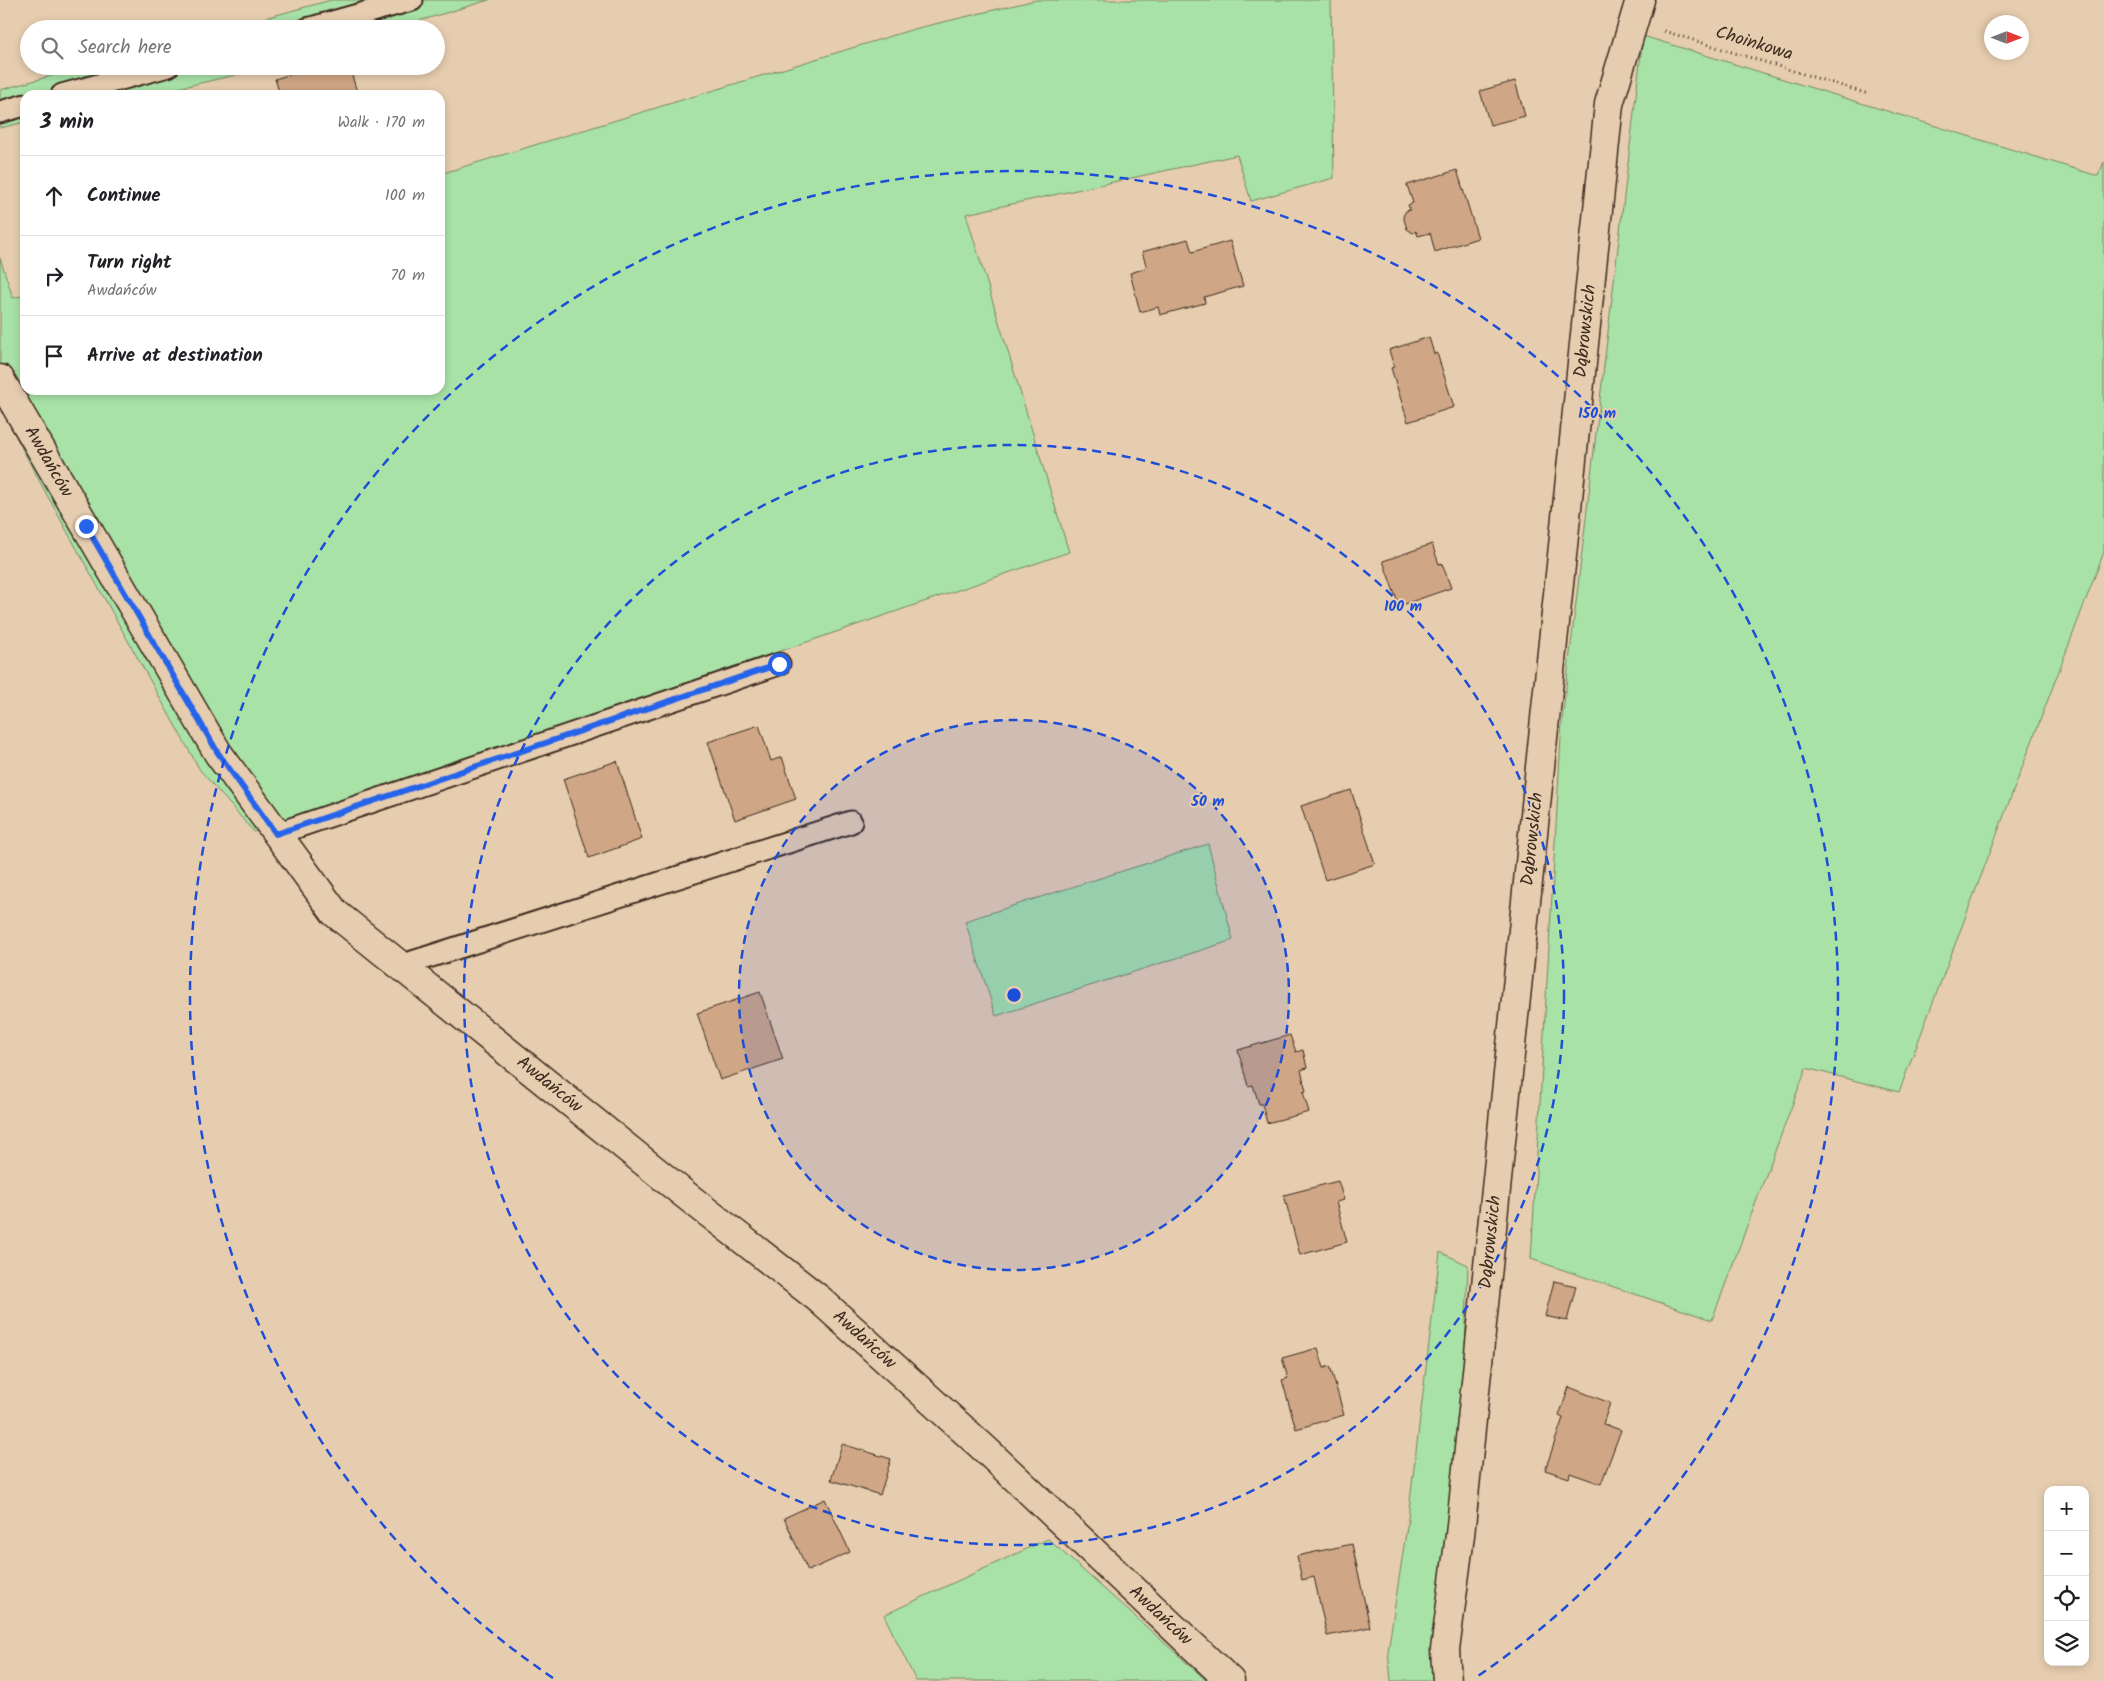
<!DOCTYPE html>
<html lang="en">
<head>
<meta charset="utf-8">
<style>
	body { margin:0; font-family:Kalam,sans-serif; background:#f6f6f6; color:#202124 }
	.controls { position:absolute; right:15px; bottom:15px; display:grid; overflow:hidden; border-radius:10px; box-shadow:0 2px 8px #0003 }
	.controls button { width:45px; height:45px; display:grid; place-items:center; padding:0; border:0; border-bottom:1px solid #e0e0e0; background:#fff; color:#202124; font:25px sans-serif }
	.compass { position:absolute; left:1984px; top:15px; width:45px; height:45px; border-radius:50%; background:#fff; box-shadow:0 2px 8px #0003; rotate:90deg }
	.stop { position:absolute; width:15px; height:15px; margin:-11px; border:4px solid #2563eb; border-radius:50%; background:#fff }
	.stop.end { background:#2563eb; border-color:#fff; box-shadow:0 1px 5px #0008 }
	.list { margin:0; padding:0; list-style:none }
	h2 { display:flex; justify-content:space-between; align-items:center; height:65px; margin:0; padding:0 20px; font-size:21px }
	h2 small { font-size:16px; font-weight:400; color:#757577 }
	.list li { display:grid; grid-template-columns:32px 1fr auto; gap:15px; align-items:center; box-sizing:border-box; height:80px; padding:0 20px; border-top:1px solid #e0e0e0 }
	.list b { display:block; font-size:19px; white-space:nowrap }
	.list p { margin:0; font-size:16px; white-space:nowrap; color:#757577 }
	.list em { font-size:16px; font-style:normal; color:#757577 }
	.icon { flex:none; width:28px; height:28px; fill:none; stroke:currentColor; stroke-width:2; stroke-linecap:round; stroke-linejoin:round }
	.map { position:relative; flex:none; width:2104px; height:1681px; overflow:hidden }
	.search { position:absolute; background:#fff; box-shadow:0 2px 8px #0003; left:20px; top:20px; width:425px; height:55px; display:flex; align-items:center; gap:12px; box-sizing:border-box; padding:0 18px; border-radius:28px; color:#757577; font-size:19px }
	.panel { position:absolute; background:#fff; box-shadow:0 2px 8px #0003; left:20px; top:90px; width:425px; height:305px; border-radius:15px }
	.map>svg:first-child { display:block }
	.green { fill:#a8e2a7; stroke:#728662 }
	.building { fill:#cfa686; stroke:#3b2a1e }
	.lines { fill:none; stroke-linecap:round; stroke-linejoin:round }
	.lane-casing { stroke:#3b2a1e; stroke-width:25 }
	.street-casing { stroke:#3b2a1e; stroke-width:31 }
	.path { stroke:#3b2a1e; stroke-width:3; stroke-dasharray:1 4; stroke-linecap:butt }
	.lane { stroke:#e7cdaf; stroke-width:21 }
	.street { stroke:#e7cdaf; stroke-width:28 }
	.route { stroke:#2563eb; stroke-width:6 }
	.ring { fill:none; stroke:#1d4ed8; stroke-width:2.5; stroke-dasharray:9 6 }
	.labels { text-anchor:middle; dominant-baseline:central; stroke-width:4; stroke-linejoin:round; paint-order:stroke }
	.street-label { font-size:18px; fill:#3b2a1e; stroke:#e7cdaf }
	.centre { fill:#1d4ed8; stroke:#e7cdaf; stroke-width:2.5 }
	.ring-label { font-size:15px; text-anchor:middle; font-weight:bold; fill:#1d4ed8; stroke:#e7cdaf; stroke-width:4; stroke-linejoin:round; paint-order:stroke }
</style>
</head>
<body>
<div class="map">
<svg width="2104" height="1681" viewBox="0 0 2104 1681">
	<rect width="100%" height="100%" fill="#e7cdaf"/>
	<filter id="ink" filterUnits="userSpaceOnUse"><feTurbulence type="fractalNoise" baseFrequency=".02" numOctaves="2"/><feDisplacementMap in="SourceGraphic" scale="10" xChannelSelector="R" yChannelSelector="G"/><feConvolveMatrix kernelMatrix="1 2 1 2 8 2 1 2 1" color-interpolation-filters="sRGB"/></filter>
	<g filter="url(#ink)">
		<g class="green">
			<path d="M331 0H489L392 29H225Z"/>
			<path d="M1036 0H1331L1334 178 1251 201 1237 155 966 214 1069 552 254 832 200 770 48 497 0 407V258L13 298 25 295V390H440V174L914 29Z"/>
			<path d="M1643 36 2098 176 2104 162V552L1899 1092 1806 1068 1712 1320 1531 1259 1562 721Z"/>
			<path d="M87 66H266L235 75 148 95H25V122L0 128V90Z"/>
			<path d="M1208 844 1233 940 996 1016 965 921Z"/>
			<path d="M1440 1252 1468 1265 1465 1351 1433 1664 1434 1681H1391L1388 1651 1407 1526Z"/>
			<path d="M1048 1539 1207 1681H916L884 1615Z"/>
		</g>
		<g class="building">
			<path d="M317 66H349L358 95H280L275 79Z"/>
			<path d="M1515 81 1525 116 1490 125 1480 91Z"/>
			<path d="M1457 170 1478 238 1435 252 1430 233 1418 236 1416 231 1413 233 1407 229 1403 216 1406 211 1410 210 1408 205 1413 203 1407 185Z"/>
			<path d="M1188 239 1192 252 1230 241 1243 286 1204 297 1205 303 1160 315 1158 307 1140 312 1130 273 1147 268 1142 252Z"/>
			<path d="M1429 337 1434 354 1437 353 1454 407 1408 422 1391 368 1394 367 1389 350Z"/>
			<path d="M1432 544 1439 564 1442 563 1451 588 1399 606 1383 561Z"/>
			<path d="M759 725 771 761 782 757 796 799 735 820 708 742Z"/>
			<path d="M617 761 642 839 589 858 563 779Z"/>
			<path d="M1351 790 1375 864 1325 880 1301 806Z"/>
			<path d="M760 992 783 1059 720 1080 697 1013Z"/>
			<path d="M1290 1035 1296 1052 1303 1050 1307 1068 1301 1070 1306 1091 1303 1092 1309 1112 1267 1123 1262 1104H1259L1253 1085 1248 1086 1238 1050Z"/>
			<path d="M1338 1181 1344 1200 1336 1202 1347 1242 1300 1255 1284 1195Z"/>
			<path d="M1554 1281 1576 1286 1567 1321 1545 1316Z"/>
			<path d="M1318 1348 1324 1368 1330 1366 1344 1415 1296 1429 1282 1380 1288 1378 1282 1358Z"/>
			<path d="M1569 1387 1610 1403 1603 1424 1621 1430 1601 1484 1570 1473 1569 1478 1545 1470 1563 1418 1559 1416Z"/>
			<path d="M842 1444 891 1459 880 1495 831 1480Z"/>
			<path d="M825 1499 850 1552 808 1571 784 1518Z"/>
			<path d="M1352 1544 1370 1627 1327 1636 1314 1577 1302 1580 1297 1556Z"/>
		</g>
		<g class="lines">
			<defs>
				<g id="lane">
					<path d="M307 29 412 0"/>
					<path d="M62 95 168 66"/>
					<path d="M0 112 25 105"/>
					<path d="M276 834 779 664"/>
					<path d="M400 966 851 822"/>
				</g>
				<g id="street">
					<path d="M0 379 218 753 335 913 683 1193 819 1299 987 1451 1230 1681"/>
					<path d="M1447 1681 1445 1650 1460 1535 1609 104 1640 0"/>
				</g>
			</defs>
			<use href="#lane" class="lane-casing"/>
			<use href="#street" class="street-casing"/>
			<path class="path" d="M1664 31 1868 94"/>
			<use href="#lane" class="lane"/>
			<use href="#street" class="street"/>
		</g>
	</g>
	<g class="lines" filter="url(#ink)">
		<path class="route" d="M86 526 218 753 276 834 779 664"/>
	</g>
	<circle cx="1014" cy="995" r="275" fill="#1d4ed8" fill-opacity=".12"/>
	<g class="ring">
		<circle cx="1014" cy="995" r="275"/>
		<circle cx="1014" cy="995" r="550"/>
		<path d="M553 1678A824 824 0 1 1 1475 1678"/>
	</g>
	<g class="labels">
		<g class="street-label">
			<text transform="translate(1754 44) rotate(17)">Choinkowa</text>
			<text transform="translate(1586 331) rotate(-84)">Dąbrowskich</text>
			<text transform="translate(48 462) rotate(60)">Awdańców</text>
			<text transform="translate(1533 839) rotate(-84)">Dąbrowskich</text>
			<text transform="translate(549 1085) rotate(39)">Awdańców</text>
			<text transform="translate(1491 1242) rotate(-84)">Dąbrowskich</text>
			<text transform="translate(864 1340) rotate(42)">Awdańców</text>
			<text transform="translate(1160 1616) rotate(43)">Awdańców</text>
		</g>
	</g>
	<circle cx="1014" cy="995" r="8" class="centre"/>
	<g class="ring-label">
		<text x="1597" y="418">150 m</text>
		<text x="1403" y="611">100 m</text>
		<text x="1208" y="806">50 m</text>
	</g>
</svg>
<div class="controls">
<button>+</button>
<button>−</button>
<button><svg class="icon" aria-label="locate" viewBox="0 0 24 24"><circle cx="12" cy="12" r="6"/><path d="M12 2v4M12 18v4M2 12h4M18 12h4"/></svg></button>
<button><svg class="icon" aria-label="layers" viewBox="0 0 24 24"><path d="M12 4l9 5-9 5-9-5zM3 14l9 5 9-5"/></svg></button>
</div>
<svg class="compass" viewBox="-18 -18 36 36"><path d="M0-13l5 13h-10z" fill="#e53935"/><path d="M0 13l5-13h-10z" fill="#757577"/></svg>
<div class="stop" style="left:779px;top:664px"></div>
<div class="stop end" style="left:86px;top:526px"></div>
<div class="search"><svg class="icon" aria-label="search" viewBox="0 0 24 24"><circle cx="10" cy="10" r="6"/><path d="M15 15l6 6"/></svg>Search here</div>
<section class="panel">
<h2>3 min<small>Walk · 170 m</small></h2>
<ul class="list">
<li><svg class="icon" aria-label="ahead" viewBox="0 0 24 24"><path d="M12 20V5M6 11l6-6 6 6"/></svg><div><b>Continue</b></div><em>100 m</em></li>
<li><svg class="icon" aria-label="right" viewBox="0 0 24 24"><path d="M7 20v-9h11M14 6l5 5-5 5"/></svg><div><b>Turn right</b><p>Awdańców</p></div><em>70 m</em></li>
<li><svg class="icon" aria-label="arrive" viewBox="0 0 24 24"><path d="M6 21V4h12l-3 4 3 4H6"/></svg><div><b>Arrive at destination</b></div></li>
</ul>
</section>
</div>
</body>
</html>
